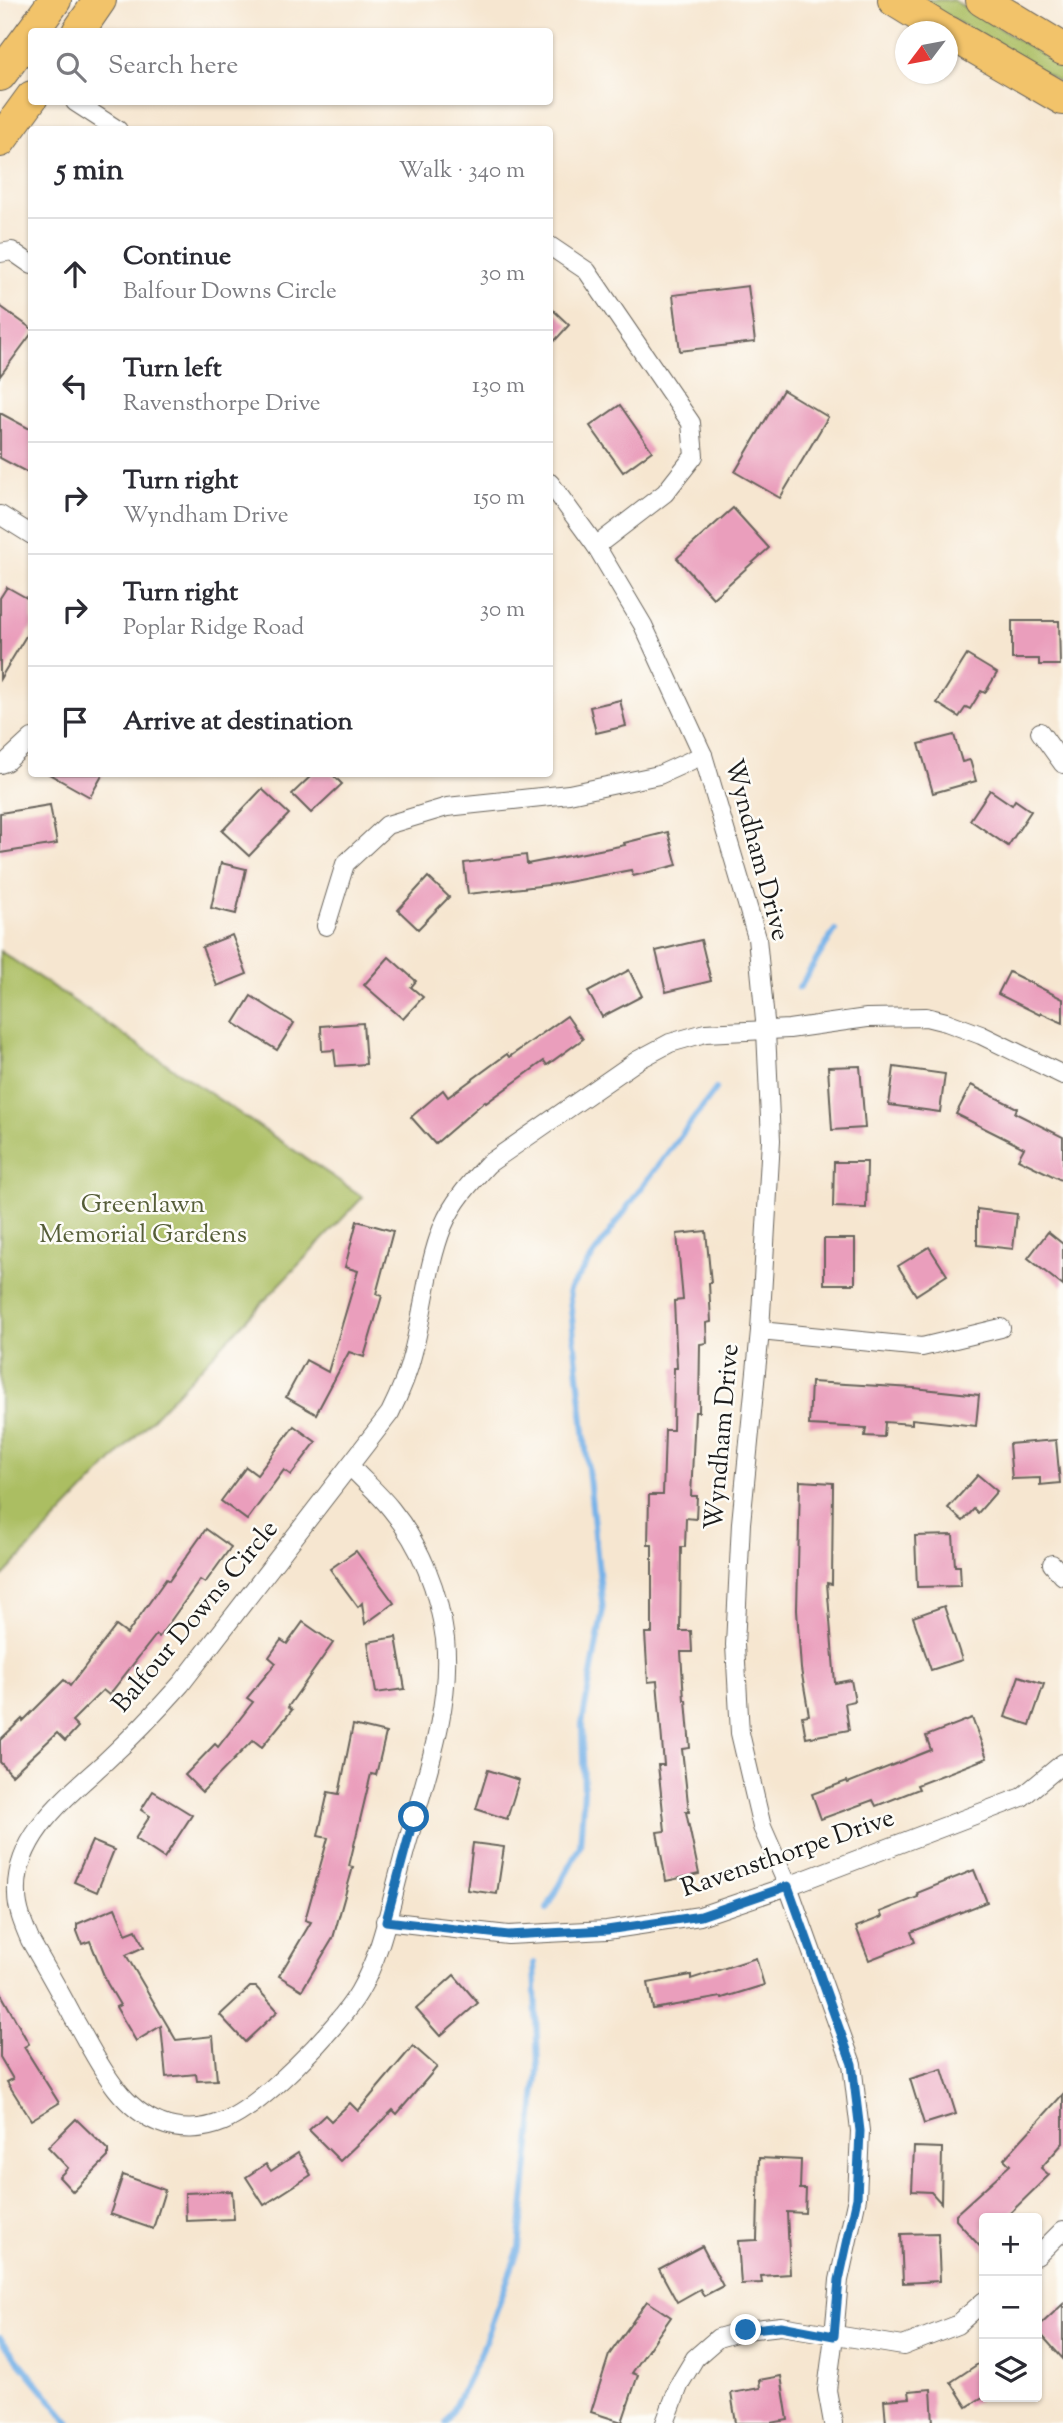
<!DOCTYPE html>
<html lang="en">
<head>
<meta charset="utf-8">
<style>
	body { margin:0; font-family:"Sorts Mill Goudy",serif; background:#f2f2f3; color:#2b2b33 }
	.controls { position:absolute; right:21px; bottom:21px; display:grid; overflow:hidden; border-radius:7px; box-shadow:0 2px 5px #0004 }
	.controls button { width:63px; height:63px; display:grid; place-items:center; padding:0; border:0; border-bottom:2px solid #e1e1e2; background:#fff; color:#2b2b33; font:35px sans-serif }
	.compass { position:absolute; left:895px; top:21px; width:63px; height:63px; border-radius:50%; background:#fff; box-shadow:0 2px 5px #0004; rotate:238deg }
	.stop { position:absolute; width:21px; height:21px; margin:-16px; border:5px solid #1f6fb2; border-radius:50%; background:#fff }
	.stop.end { background:#1f6fb2; border-color:#fff; box-shadow:0 2px 7px #0008 }
	.list { margin:0; padding:0; list-style:none }
	h2 { display:flex; justify-content:space-between; align-items:center; height:91px; margin:0; padding:0 28px; font-size:30px }
	h2 small { font-size:23px; font-weight:400; color:#7c7c81 }
	.list li { display:grid; grid-template-columns:46px 1fr auto; gap:21px; align-items:center; box-sizing:border-box; height:112px; padding:0 28px; border-top:2px solid #e1e1e2 }
	.list b { display:block; font-size:26px; white-space:nowrap }
	.list p { margin:0; font-size:23px; white-space:nowrap; color:#7c7c81 }
	.list em { font-size:23px; font-style:normal; color:#7c7c81 }
	.icon { flex:none; width:38px; height:38px; fill:none; stroke:currentColor; stroke-width:2; stroke-linecap:round; stroke-linejoin:round }
	.map { position:relative; flex:none; width:1063px; height:2423px; overflow:hidden }
	.search { position:absolute; background:#fff; box-shadow:0 2px 5px #0004; left:28px; top:28px; width:525px; height:77px; display:flex; align-items:center; gap:18px; box-sizing:border-box; padding:0 24px; border-radius:7px; color:#7c7c81; font-size:26px }
	.panel { position:absolute; background:#fff; box-shadow:0 2px 5px #0004; left:28px; top:126px; width:525px; height:651px; border-radius:7px }
	.map>svg:first-child { display:block }
	.green { fill:#abbe62; stroke:#646d3f; stroke-width:2 }
	.lines { fill:none; stroke-linecap:round; stroke-linejoin:round }
	.stream { stroke:#77b2e8; stroke-width:6 }
	.building { fill:#ea9ebc }
	.street-casing { stroke:#68635b; stroke-width:20 }
	.highway-casing { stroke:#68635b; stroke-width:34 }
	.street { stroke:#fff; stroke-width:18 }
	.highway { stroke:#f2c36a; stroke-width:32 }
	.route { stroke:#1f6fb2; stroke-width:9 }
	.labels { text-anchor:middle; dominant-baseline:central; stroke-width:5; stroke-linejoin:round; paint-order:stroke }
	.street-label { font-size:26px; fill:#1c1c1c; stroke:#fdfcf7 }
	.park-label { font-size:26px; fill:#555d38; stroke:#fdfcf7 }
</style>
</head>
<body>
<div class="map">
<svg width="1063" height="2423" viewBox="0 0 1063 2423">
	<rect width="100%" height="100%" fill="#fdfcf7"/>
	<filter id="ink" filterUnits="userSpaceOnUse"><feTurbulence type="fractalNoise" baseFrequency=".0143" numOctaves="2"/><feDisplacementMap in="SourceGraphic" scale="14" xChannelSelector="R" yChannelSelector="G"/><feConvolveMatrix kernelMatrix="1 2 1 2 8 2 1 2 1" color-interpolation-filters="sRGB"/></filter>
	<filter id="wash" filterUnits="userSpaceOnUse"><feTurbulence type="fractalNoise" baseFrequency=".00686" numOctaves="4" result="noise"/><feDisplacementMap in="SourceGraphic" scale="28" xChannelSelector="R" yChannelSelector="G"/><feGaussianBlur stdDeviation="1.57" result="paint"/><feColorMatrix in="noise" values="0 0 0 0 0 0 0 0 0 0 0 0 0 0 0 0 0 1.4 0 .05"/><feComposite in="paint" operator="in"/></filter>
	<g filter="url(#wash)">
		<rect width="100%" height="100%" fill="#f6e6d0"/>
		<g class="green">
			<path d="M920 0H953L1063 67V84Z"/>
			<path d="M0 951 363 1197 0 1579Z"/>
		</g>
		<g class="lines">
			<g class="stream">
				<path d="M799 988 835 930"/>
				<path d="M547 1909 580 1846 584 1791 582 1724 603 1610 569 1290 639 1191 716 1089"/>
				<path d="M0 2338 70 2423"/>
				<path d="M446 2423 481 2353 519 2248 538 2069 534 1963"/>
			</g>
		</g>
		<g id="blocks">
			<g class="building">
				<path d="M748 286 755 342 680 351 673 295Z"/>
				<path d="M0 306 32 329V333L0 376Z"/>
				<path d="M550 307 569 325 550 346Z"/>
				<path d="M783 390 828 417 780 498 735 472Z"/>
				<path d="M620 405 652 451 623 472 590 426Z"/>
				<path d="M0 413 32 430V475L0 458Z"/>
				<path d="M733 508 769 548 713 598 677 558Z"/>
				<path d="M7 587 32 601V626L0 679V598Z"/>
				<path d="M1012 621H1059L1060 665H1039V659H1012Z"/>
				<path d="M967 655 997 673 985 693 981 691 970 709 966 707 959 717 937 703Z"/>
				<path d="M620 700 626 726 596 733 590 707Z"/>
				<path d="M954 735 962 762 970 760 976 781 933 793 919 744Z"/>
				<path d="M49 774H103L90 797Z"/>
				<path d="M313 774H332L342 784 311 813 292 794Z"/>
				<path d="M262 789 289 814 249 856 222 831Z"/>
				<path d="M990 790 1012 805 1015 800 1031 811 1008 846 970 820Z"/>
				<path d="M50 805 57 844 0 853V813Z"/>
				<path d="M668 832 677 865 633 876 631 870 557 884 468 894 464 863 526 855 527 864 625 845 624 843Z"/>
				<path d="M221 863 246 869 236 914 211 908Z"/>
				<path d="M428 877 449 897 418 929 398 910Z"/>
				<path d="M232 935 247 974 217 986 202 947Z"/>
				<path d="M701 940 711 981 666 992 656 951Z"/>
				<path d="M389 957 416 981 411 987 423 997 403 1019 364 985Z"/>
				<path d="M629 970 642 996 602 1017 588 992Z"/>
				<path d="M1009 972 1063 999V1023L1041 1013 1040 1015 998 994Z"/>
				<path d="M251 996 294 1023 277 1050 234 1023Z"/>
				<path d="M567 1016 583 1039 547 1065 544 1061 486 1103 485 1101 435 1144 411 1117 443 1090 448 1097 507 1054 509 1057Z"/>
				<path d="M363 1023 366 1064 336 1066 334 1050 322 1051 321 1026Z"/>
				<path d="M860 1066 865 1128 832 1130 828 1067Z"/>
				<path d="M894 1067 945 1074 940 1112 889 1105Z"/>
				<path d="M971 1085 1017 1108 1015 1113 1063 1137V1181L1018 1159 1024 1148 956 1114Z"/>
				<path d="M834 1162H867L866 1208 833 1207Z"/>
				<path d="M977 1209 1017 1214 1013 1249 977 1245Z"/>
				<path d="M357 1221 393 1231 376 1294 382 1296 364 1357 349 1352 316 1414 286 1397 306 1360 328 1372 358 1271 345 1267Z"/>
				<path d="M706 1231 711 1283H709L711 1322 706 1323 707 1343 700 1344 699 1412H695L691 1496H697L696 1519 686 1518 685 1547H681L680 1631H691L692 1652H681L684 1700H686L690 1748 682 1749 689 1812H686L699 1874 666 1881 657 1832 665 1831 658 1765H664L657 1681 648 1682 645 1633H652V1545H648L649 1495H663L665 1430H673L674 1368H677L674 1301 683 1300 677 1234Z"/>
				<path d="M1048 1232 1063 1244V1286L1028 1258Z"/>
				<rect x="824" y="1239" width="31" height="45"/>
				<path d="M929 1247 947 1275 916 1295 898 1266Z"/>
				<path d="M811 1382 914 1388 979 1395 976 1426 912 1419V1424L885 1422 884 1437 865 1436 866 1428 809 1425Z"/>
				<path d="M294 1426 316 1442 291 1475 284 1470 247 1520 221 1501 246 1467 257 1475Z"/>
				<path d="M1056 1440 1060 1483 1040 1485V1478L1012 1479 1009 1444Z"/>
				<path d="M978 1475 997 1491 978 1513 974 1509 963 1521 948 1508Z"/>
				<path d="M800 1481 833 1483 832 1584 827 1583 835 1683 851 1680 855 1701 845 1703 849 1730 806 1738 802 1716 809 1715 801 1669 797 1610Z"/>
				<path d="M206 1529 231 1547 205 1583 200 1580 159 1637 156 1635 109 1695 103 1690 72 1721 78 1727 65 1741 57 1733 12 1775 0 1762V1740L22 1719 23 1721 64 1680 70 1686 116 1626 127 1634 166 1579 169 1581Z"/>
				<path d="M953 1535 955 1566H960L961 1586 917 1587 915 1536Z"/>
				<path d="M356 1551 394 1603 365 1624 362 1603 358 1607 330 1569Z"/>
				<path d="M944 1606 962 1660 931 1670 913 1617Z"/>
				<path d="M303 1622 333 1643 288 1707 292 1710 262 1747 253 1740 202 1792 185 1775 215 1744 218 1747 253 1702 247 1698 276 1663 269 1657 281 1640 287 1644Z"/>
				<path d="M396 1637 405 1689 376 1693 368 1642Z"/>
				<path d="M1019 1676 1044 1684 1030 1725 1005 1717Z"/>
				<path d="M972 1718 987 1758 917 1785 919 1789 876 1806 873 1800 821 1819 812 1794 847 1781 848 1783 931 1750 926 1736Z"/>
				<path d="M353 1725 386 1733 376 1775 371 1774 349 1866 353 1867 333 1938 302 1990 279 1976 311 1922 305 1920 328 1838 318 1836 328 1792 339 1794Z"/>
				<path d="M488 1770 519 1780 507 1819 476 1809Z"/>
				<path d="M153 1791 192 1815 164 1858 135 1839 150 1816 141 1810Z"/>
				<path d="M92 1841 114 1850 97 1892 74 1882Z"/>
				<path d="M473 1843 504 1847 497 1894 467 1890Z"/>
				<path d="M974 1870 987 1902 911 1932 915 1942 869 1960 856 1927 882 1917 880 1912 918 1897 917 1893Z"/>
				<path d="M115 1908 126 1934 136 1930 144 1947 126 1955 176 2040 213 2036 217 2080 197 2081 196 2074 166 2077 161 2026 136 2041 116 2007 120 2005 107 1983 90 1941 82 1944 77 1931V1924Z"/>
				<path d="M756 1958 764 1985 722 1998 721 1997 653 2009 648 1983 691 1975V1979Z"/>
				<path d="M454 1975 478 2003 440 2036 416 2009Z"/>
				<path d="M250 1987H256L278 2011 245 2042 220 2015Z"/>
				<path d="M0 1992 29 2044 24 2047 59 2103 31 2120 7 2082 13 2079 0 2057Z"/>
				<path d="M413 2046 437 2067 397 2114 393 2110 340 2161 309 2130 325 2115 331 2121 350 2103 358 2111Z"/>
				<path d="M942 2069 956 2114 924 2124 910 2079Z"/>
				<path d="M1063 2094V2143L1041 2168 1049 2175 1005 2218H984V2251L956 2220V2214L1010 2165 1004 2159Z"/>
				<path d="M76 2119 108 2150V2157L73 2192 59 2177 68 2168 48 2147Z"/>
				<path d="M914 2147 942 2148 941 2203 931 2192 912 2191Z"/>
				<path d="M298 2153 311 2175 264 2205 246 2177 266 2164 271 2171Z"/>
				<path d="M759 2158 801 2160 800 2189H806L805 2213 787 2212 790 2274 761 2276 762 2283 741 2284 738 2241 757 2240Z"/>
				<path d="M123 2175 165 2190 153 2229 110 2214Z"/>
				<path d="M232 2191 234 2219 186 2221 185 2193Z"/>
				<path d="M938 2233 940 2281 903 2283 901 2234Z"/>
				<path d="M702 2246 723 2286 704 2296 700 2289 677 2302 659 2269Z"/>
				<path d="M647 2301 671 2317 632 2373 638 2375 622 2422 591 2412 609 2355Z"/>
				<path d="M1063 2304V2359L1037 2330V2328Z"/>
				<path d="M984 2360V2396L967 2407 951 2382Z"/>
				<path d="M781 2376 788 2420 771 2423H736L731 2393 760 2388 759 2380Z"/>
				<path d="M931 2389 933 2423H886L884 2400 910 2398 909 2391Z"/>
			</g>
		</g>
	</g>
	<g filter="url(#ink)">
		<use href="#blocks" fill-opacity="0" stroke="#68635b" stroke-width="2"/>
		<g class="lines">
			<defs>
				<g id="street">
					<path d="M75 102 118 130"/>
					<path d="M550 246 587 271 691 423 694 456 665 493 596 546"/>
					<path d="M0 253 12 251 32 265"/>
					<path d="M550 483 596 546 643 625 703 755 757 938 766 1031 771 1140 760 1331 741 1523 735 1645 740 1733 762 1827 788 1886 852 2064 860 2131 857 2198 839 2280 834 2336 827 2390 833 2423"/>
					<path d="M0 515 32 535"/>
					<path d="M1040 732 1063 764"/>
					<path d="M0 764 6 762 32 738"/>
					<path d="M326 926 345 864 387 825 447 807 569 794 659 775 703 755"/>
					<path d="M760 1331 922 1347 1001 1328"/>
					<path d="M351 1467C364 1481 379 1494 391 1509 421 1546 439 1592 445 1639 453 1710 420 1793 402 1862 390 1905 382 1953 359 1992 338 2028 260 2108 222 2122 203 2130 179 2131 160 2123 116 2106 96 2056 74 2019 60 1992 45 1966 30 1940 24 1926 17 1910 17 1894 14 1836 68 1796 106 1761 132 1737 157 1711 181 1684L390 1413C400 1393 408 1374 413 1352 424 1310 427 1266 443 1226 453 1202 470 1183 488 1164L638 1060 670 1043 705 1033 789 1029 867 1018 926 1017 946 1022 981 1035 1063 1075"/>
					<path d="M1052 1564 1063 1576"/>
					<path d="M385 1921 508 1935 607 1930 700 1916 788 1886 1022 1797 1063 1763"/>
					<path d="M1037 2256 1063 2230"/>
					<path d="M665 2423 680 2383 695 2358 718 2338 746 2330 781 2326 903 2346 957 2325 984 2301"/>
				</g>
				<g id="highway">
					<path d="M894 0 946 32"/>
					<path d="M982 0 1063 49"/>
					<path d="M32 32 55 0"/>
					<path d="M78 32 100 0"/>
					<path d="M948 32 1063 99"/>
					<path d="M0 75 32 32"/>
					<path d="M0 141 32 97"/>
				</g>
			</defs>
			<use href="#street" class="street-casing"/>
			<use href="#highway" class="highway-casing"/>
			<use href="#street" class="street"/>
			<use href="#highway" class="highway"/>
		</g>
	</g>
	<g class="lines" filter="url(#ink)">
		<path class="route" d="M414 1817 386 1921 508 1935 607 1930 701 1916 788 1886 852 2064 860 2131 857 2198 839 2280 834 2336 781 2326 746 2330"/>
	</g>
	<g class="labels">
		<g class="street-label">
			<text transform="translate(756 850) rotate(75)">Wyndham Drive</text>
			<text transform="translate(723 1437) rotate(-85)">Wyndham Drive</text>
			<text transform="translate(196 1617) rotate(-50)">Balfour Downs Circle</text>
			<text transform="translate(788 1854) rotate(-19)">Ravensthorpe Drive</text>
		</g>
		<g class="park-label">
			<text x="143" y="1205">Greenlawn<tspan x="143" dy="30">Memorial Gardens</tspan></text>
		</g>
	</g>
</svg>
<div class="controls">
<button>+</button>
<button>−</button>
<button><svg class="icon" aria-label="layers" viewBox="0 0 24 24"><path d="M12 4l9 5-9 5-9-5zM3 14l9 5 9-5"/></svg></button>
</div>
<svg class="compass" viewBox="-18 -18 36 36"><path d="M0-13l5 13h-10z" fill="#e53935"/><path d="M0 13l5-13h-10z" fill="#7c7c81"/></svg>
<div class="stop" style="left:414px;top:1817px"></div>
<div class="stop end" style="left:746px;top:2330px"></div>
<div class="search"><svg class="icon" aria-label="search" viewBox="0 0 24 24"><circle cx="10" cy="10" r="6"/><path d="M15 15l6 6"/></svg>Search here</div>
<section class="panel">
<h2>5 min<small>Walk · 340 m</small></h2>
<ul class="list">
<li><svg class="icon" aria-label="ahead" viewBox="0 0 24 24"><path d="M12 20V5M6 11l6-6 6 6"/></svg><div><b>Continue</b><p>Balfour Downs Circle</p></div><em>30 m</em></li>
<li><svg class="icon" aria-label="left" viewBox="0 0 24 24"><path d="M17 20v-9H6M10 6l-5 5 5 5"/></svg><div><b>Turn left</b><p>Ravensthorpe Drive</p></div><em>130 m</em></li>
<li><svg class="icon" aria-label="right" viewBox="0 0 24 24"><path d="M7 20v-9h11M14 6l5 5-5 5"/></svg><div><b>Turn right</b><p>Wyndham Drive</p></div><em>150 m</em></li>
<li><svg class="icon" aria-label="right" viewBox="0 0 24 24"><path d="M7 20v-9h11M14 6l5 5-5 5"/></svg><div><b>Turn right</b><p>Poplar Ridge Road</p></div><em>30 m</em></li>
<li><svg class="icon" aria-label="arrive" viewBox="0 0 24 24"><path d="M6 21V4h12l-3 4 3 4H6"/></svg><div><b>Arrive at destination</b></div></li>
</ul>
</section>
</div>
</body>
</html>
